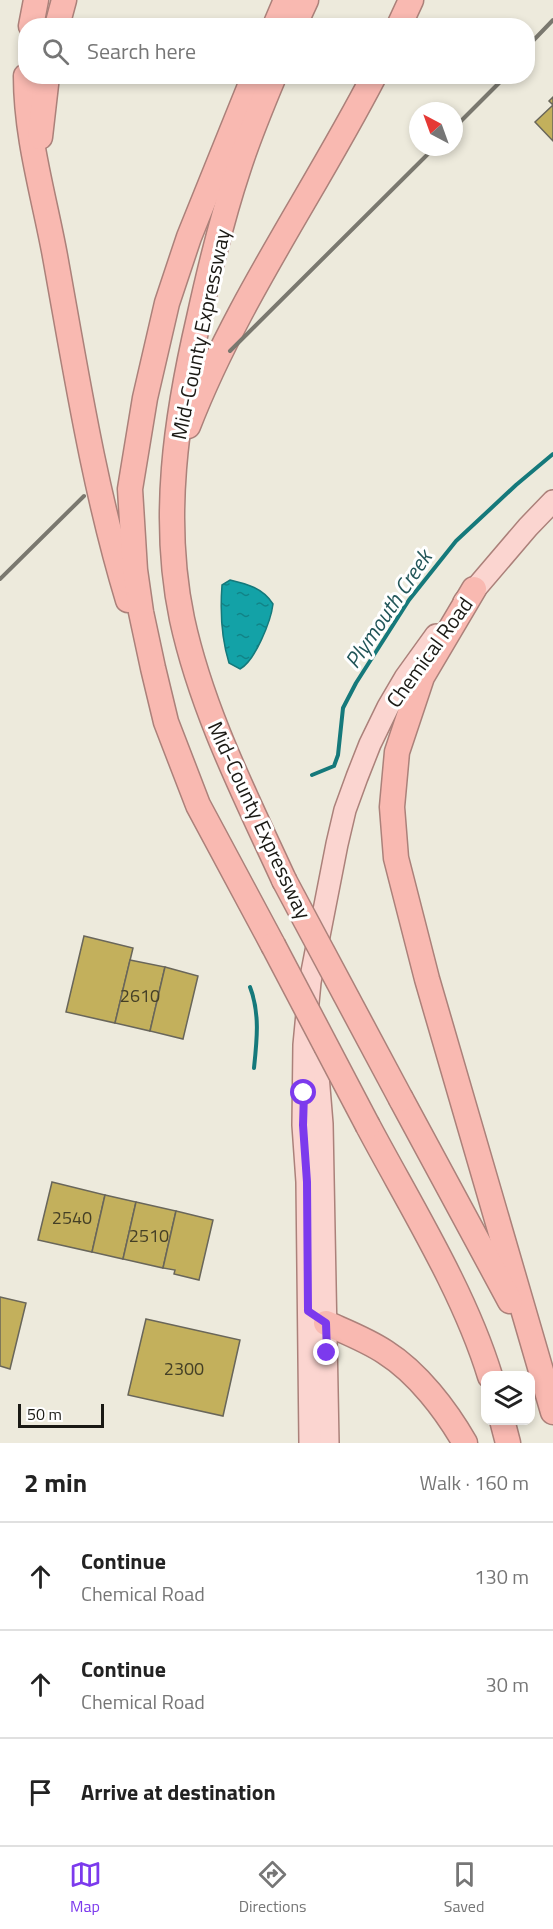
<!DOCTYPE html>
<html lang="en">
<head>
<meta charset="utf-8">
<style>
	body { margin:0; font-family:"Titillium Web",sans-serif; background:#f2f2f2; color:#222 }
	.controls { position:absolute; right:18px; bottom:18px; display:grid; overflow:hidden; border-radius:12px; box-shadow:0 3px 9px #0003 }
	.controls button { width:54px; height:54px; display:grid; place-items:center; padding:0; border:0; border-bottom:2px solid #e0e0e0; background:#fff; color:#222; font:30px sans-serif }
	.compass { position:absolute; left:409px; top:102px; width:54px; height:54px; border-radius:50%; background:#fff; box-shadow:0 3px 9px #0003; rotate:319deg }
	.scale { position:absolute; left:18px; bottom:15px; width:86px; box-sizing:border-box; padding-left:6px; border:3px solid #1a1914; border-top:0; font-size:16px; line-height:21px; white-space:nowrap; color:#1a1914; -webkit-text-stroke:4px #fff; paint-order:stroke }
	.stop { position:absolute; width:18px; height:18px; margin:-14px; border:4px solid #7c3aed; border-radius:50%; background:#fff }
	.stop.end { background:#7c3aed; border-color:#fff; box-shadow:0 2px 6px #0008 }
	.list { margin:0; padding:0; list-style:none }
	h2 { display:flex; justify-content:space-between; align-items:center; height:78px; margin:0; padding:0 24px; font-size:26px }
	h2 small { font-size:20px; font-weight:400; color:#767676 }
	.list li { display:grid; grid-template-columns:39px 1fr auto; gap:18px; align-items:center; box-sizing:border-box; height:108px; padding:0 24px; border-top:2px solid #e0e0e0 }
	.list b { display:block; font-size:22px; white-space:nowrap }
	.list p { margin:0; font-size:20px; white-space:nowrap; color:#767676 }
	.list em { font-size:20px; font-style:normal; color:#767676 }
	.icon { flex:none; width:33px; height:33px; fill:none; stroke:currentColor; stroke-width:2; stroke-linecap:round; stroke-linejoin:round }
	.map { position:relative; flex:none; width:553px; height:1443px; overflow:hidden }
	.search { position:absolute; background:#fff; box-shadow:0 3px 9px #0003; left:18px; right:18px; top:18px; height:66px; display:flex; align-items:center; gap:15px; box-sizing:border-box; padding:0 21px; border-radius:24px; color:#767676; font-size:22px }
	.sheet { height:402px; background:#fff }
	nav { display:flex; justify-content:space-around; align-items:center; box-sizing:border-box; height:84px; border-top:2px solid #e0e0e0; background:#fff; font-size:16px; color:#767676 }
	nav a { display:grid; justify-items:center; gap:3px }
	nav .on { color:#7c3aed }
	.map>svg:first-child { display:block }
	.water { fill:url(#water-ripples); stroke:#15797b; stroke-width:1.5 }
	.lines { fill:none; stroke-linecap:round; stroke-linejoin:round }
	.stream { stroke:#15797b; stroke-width:4 }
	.building { fill:#c3b05c; stroke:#69665a; stroke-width:1.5 }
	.major-casing { stroke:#ab817a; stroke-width:24 }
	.highway-casing { stroke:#ab817a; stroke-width:27 }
	.major { stroke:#fbd5d0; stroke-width:21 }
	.highway { stroke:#f9b9b1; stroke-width:24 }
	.rail { stroke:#7a786f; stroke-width:4 }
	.highway-bridge-casing { stroke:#ab817a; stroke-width:27; stroke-linecap:butt }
	.highway-bridge { stroke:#f9b9b1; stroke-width:24 }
	.route { stroke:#7c3aed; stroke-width:8 }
	.labels { text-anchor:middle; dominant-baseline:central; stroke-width:6; stroke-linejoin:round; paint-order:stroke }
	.number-label { font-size:18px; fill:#443f26 }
	.street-label { font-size:21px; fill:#1a1914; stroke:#fff }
	.water-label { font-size:22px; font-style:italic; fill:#225659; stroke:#fff }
</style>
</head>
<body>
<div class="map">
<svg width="553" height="1443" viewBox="0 0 553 1443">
	<defs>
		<pattern id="water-ripples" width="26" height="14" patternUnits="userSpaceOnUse" patternTransform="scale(1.5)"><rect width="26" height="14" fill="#13a2a7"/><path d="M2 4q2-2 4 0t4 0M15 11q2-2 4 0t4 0" fill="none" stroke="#118387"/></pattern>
	</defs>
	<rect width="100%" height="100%" fill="#edeadc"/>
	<path class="water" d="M230 580C247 584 263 588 273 604 271 621 255 661 240 669L229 663C221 637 220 612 222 585Z"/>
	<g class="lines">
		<g class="stream">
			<path d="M312 775 334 766 338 755 343 708 356 683 409 600 456 541 516 485 553 454"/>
			<path d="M250 987C260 1013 257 1040 254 1068"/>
		</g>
	</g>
	<g class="building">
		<path d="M553 97V141L535 122 553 105 549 101Z"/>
		<path d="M84 936 133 948 115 1023 66 1012Z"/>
		<path d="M130 960 165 967 150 1031 115 1023Z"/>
		<path d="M165 967 198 976 183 1039 150 1031Z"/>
		<path d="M52 1182 105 1195 92 1252 38 1240Z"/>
		<path d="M105 1195 136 1202 123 1259 92 1252Z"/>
		<path d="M136 1202 176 1211 163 1268 123 1259Z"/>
		<path d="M176 1211 213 1220 199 1280 174 1274 175 1270 163 1268Z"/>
		<path d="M0 1297 26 1303 10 1369 0 1366Z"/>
		<path d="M146 1319 240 1340 223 1416 128 1395Z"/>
	</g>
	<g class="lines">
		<defs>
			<g id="major">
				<path d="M464 602 528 527 553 501"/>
				<path d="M317 1063 322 1124 328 1443"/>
				<path d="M310 1443 307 1182 303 1125 304 1045 310 982 337 844 345 810 357 777 370 744 388 707 405 678 436 635"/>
			</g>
			<g id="highway">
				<path d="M31 26 36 0"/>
				<path d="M57 26 64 0"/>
				<path d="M275 26 286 0"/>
				<path d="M294 26 306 0"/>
				<path d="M399 26 411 0"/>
				<path d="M26 76C26 138 44 196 55 256 76 372 94 488 128 600"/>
				<path d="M254 76 189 237 167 303 145 398 130 489 135 570 141 612 153 668 166 722 198 805 273 945"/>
				<path d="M274 76C261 107 248 138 238 170 222 218 210 268 199 318 176 417 161 519 182 619 202 711 245 795 284 880"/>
				<path d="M40 137 47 76"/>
				<path d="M188 426C236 302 313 194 374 76"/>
				<path d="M474 589 422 677 397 752 392 807 396 858 427 979 553 1412"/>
				<path d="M401 1099 510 1301"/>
				<path d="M368 1126C410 1205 464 1291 490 1376"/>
				<path d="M326 1323C346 1332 367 1340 385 1352 418 1373 446 1410 465 1443"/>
				<path d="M502 1420 508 1443"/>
			</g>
		</defs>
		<use href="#major" class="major-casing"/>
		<use href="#highway" class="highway-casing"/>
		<use href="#major" class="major"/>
		<use href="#highway" class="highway"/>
		<g class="rail">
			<path d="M528 46 553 20"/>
			<path d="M454 128 506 76"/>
			<path d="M230 351 435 147"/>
			<path d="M0 579 84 496"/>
		</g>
		<defs>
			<g id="highway-bridge">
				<path d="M284 880 401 1099"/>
				<path d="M273 945 368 1126"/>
			</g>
		</defs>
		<use href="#highway-bridge" class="highway-bridge-casing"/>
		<use href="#highway-bridge" class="highway-bridge"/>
	</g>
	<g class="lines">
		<path class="route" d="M304 1093 303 1125 307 1182 308 1311 326 1323 327 1353"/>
	</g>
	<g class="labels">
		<g class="number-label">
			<text x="140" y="995">2610</text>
			<text x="72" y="1217">2540</text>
			<text x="149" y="1235">2510</text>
			<text x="184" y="1368">2300</text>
		</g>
		<g class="street-label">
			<text transform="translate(200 334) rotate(-78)">Mid-County Expressway</text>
			<text transform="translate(429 652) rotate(-54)">Chemical Road</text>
			<text transform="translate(260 820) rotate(65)">Mid-County Expressway</text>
		</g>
		<g class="water-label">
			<text transform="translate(388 609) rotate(-56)">Plymouth Creek</text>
		</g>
	</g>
</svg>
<div class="controls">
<button><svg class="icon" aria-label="layers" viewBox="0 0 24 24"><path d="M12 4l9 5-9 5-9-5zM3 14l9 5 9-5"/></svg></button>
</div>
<svg class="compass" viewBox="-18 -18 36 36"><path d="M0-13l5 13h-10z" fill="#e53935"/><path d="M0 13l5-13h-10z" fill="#767676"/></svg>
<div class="scale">50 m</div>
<div class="stop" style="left:304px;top:1093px"></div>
<div class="stop end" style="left:327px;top:1353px"></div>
<div class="search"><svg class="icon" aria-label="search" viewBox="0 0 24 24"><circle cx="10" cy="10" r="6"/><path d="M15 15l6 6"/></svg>Search here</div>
</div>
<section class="sheet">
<h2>2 min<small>Walk · 160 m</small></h2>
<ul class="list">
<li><svg class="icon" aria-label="ahead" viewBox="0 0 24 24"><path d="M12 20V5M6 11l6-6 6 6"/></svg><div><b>Continue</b><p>Chemical Road</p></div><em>130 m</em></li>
<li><svg class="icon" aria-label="ahead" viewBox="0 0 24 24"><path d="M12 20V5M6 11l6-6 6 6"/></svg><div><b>Continue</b><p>Chemical Road</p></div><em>30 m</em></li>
<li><svg class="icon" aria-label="arrive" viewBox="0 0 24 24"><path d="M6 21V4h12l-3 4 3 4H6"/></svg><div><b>Arrive at destination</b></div></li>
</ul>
</section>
<nav>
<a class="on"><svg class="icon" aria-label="map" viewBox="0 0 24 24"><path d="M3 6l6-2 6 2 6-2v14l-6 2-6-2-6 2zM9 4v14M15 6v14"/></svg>Map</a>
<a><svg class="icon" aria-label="directions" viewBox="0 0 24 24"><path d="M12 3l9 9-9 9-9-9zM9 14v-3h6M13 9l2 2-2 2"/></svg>Directions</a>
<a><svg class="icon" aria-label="saved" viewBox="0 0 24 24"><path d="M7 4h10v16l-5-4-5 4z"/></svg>Saved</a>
</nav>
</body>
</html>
